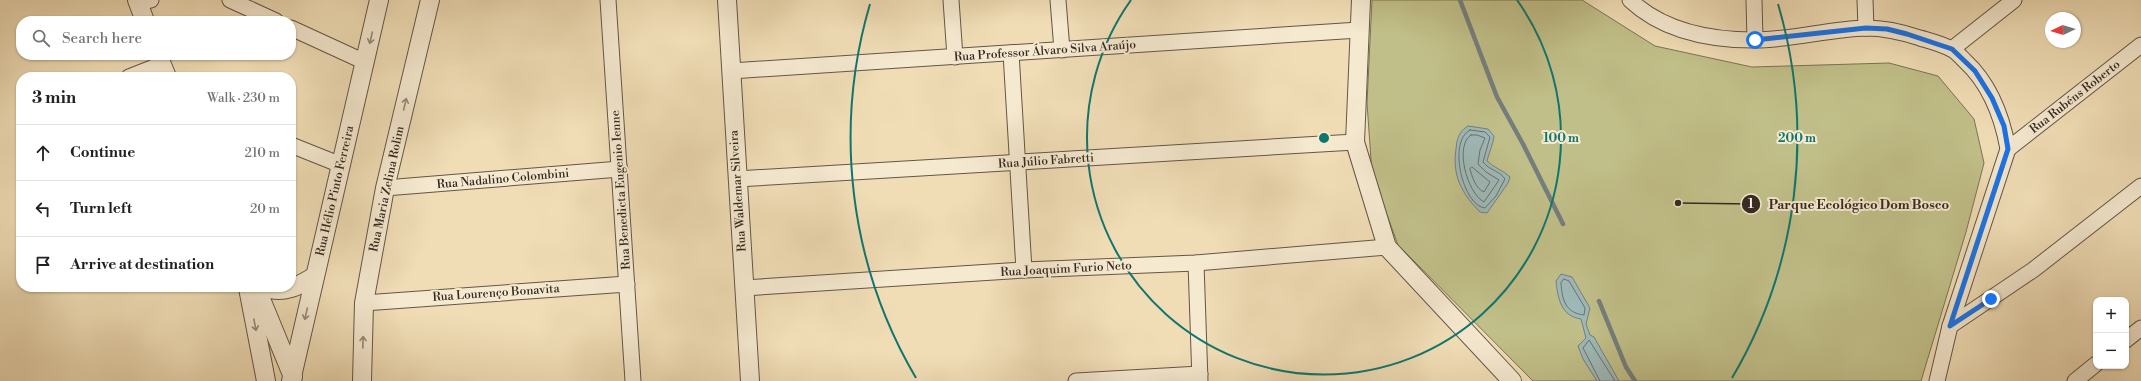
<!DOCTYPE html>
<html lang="en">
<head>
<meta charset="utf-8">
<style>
	body { margin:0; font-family:"Libre Bodoni",serif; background:#f6f6f6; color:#202124 }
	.controls { position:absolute; right:12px; bottom:12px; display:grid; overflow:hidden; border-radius:8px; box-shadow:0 1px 3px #0004 }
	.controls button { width:36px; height:36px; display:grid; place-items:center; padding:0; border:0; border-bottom:1px solid #e0e0e0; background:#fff; color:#202124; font:20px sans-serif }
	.compass { position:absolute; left:2045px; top:12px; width:36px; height:36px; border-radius:50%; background:#fff; box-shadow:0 1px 3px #0004; rotate:266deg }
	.stop { position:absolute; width:12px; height:12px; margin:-9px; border:3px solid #1a73e8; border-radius:50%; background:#fff }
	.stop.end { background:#1a73e8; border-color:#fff; box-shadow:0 1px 4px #0008 }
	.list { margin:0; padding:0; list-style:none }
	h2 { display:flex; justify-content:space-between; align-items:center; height:52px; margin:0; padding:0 16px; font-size:17px }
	h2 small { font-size:13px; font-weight:400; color:#757577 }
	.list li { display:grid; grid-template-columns:26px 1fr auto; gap:12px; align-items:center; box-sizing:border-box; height:56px; padding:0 16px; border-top:1px solid #e0e0e0 }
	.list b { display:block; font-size:15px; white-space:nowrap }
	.list em { font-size:13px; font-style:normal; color:#757577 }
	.icon { flex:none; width:22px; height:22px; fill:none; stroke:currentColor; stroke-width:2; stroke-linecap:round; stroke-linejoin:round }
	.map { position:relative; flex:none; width:2141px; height:381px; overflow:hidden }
	.search { position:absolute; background:#fff; box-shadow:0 1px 3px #0004; left:16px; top:16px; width:280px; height:44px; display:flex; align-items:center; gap:10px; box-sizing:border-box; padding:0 14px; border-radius:16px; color:#757577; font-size:15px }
	.panel { position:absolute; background:#fff; box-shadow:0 1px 3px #0004; left:16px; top:72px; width:280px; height:220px; border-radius:16px }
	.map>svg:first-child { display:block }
	.green { fill:#c1bf89; stroke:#7b7455 }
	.water { fill:#9eb9b8; stroke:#747f7c }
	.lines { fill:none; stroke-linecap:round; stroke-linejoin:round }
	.shore { stroke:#6a716c; stroke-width:1 }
	.stream { stroke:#747f7c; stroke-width:4.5 }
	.minor-casing { stroke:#645646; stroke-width:17 }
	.tertiary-casing { stroke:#645646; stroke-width:20 }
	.minor { stroke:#f5e9d0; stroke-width:15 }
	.tertiary { stroke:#f5e9d0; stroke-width:18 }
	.oneway { stroke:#958978 }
	.route { stroke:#1a73e8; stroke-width:5 }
	.ring { fill:none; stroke:#0f766e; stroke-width:2 }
	.labels { text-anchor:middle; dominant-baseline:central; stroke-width:4; stroke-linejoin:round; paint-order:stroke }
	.street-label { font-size:12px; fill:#352921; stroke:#f5e9d0 }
	.centre { fill:#0f766e; stroke:#f5e9d0; stroke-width:2 }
	.ring-label { font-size:12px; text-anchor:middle; font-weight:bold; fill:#0f766e; stroke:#f5e9d0; stroke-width:4; stroke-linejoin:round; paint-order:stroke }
	.leader { fill:none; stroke:#352921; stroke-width:1.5 }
	.callout-dot { fill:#352921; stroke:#f5e9d0; stroke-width:1.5 }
	.mark-label { font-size:12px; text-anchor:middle; font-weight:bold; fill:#fff }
	.callout-label { font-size:13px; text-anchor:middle; font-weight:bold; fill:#352921; stroke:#f5e9d0; stroke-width:4; stroke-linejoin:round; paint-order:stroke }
</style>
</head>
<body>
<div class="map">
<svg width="2141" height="381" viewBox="0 0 2141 381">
	<rect width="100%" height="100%" fill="#f0ddb6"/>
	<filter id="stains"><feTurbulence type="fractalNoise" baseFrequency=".005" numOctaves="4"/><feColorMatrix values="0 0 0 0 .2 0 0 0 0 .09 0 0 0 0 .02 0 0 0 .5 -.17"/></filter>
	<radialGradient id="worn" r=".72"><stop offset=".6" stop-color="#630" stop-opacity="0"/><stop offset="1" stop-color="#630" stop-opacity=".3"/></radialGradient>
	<path class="green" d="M1372 0H1582L1655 46 1752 67 1889 63 1938 76 1974 119 1984 163 1966 232 1921 381H1533L1398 245 1372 174 1367 103Z"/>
	<g class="water">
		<path d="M1468 126 1488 129 1494 136C1493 145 1489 152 1487 161 1494 168 1503 170 1510 177L1508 183 1487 213 1480 212C1462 194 1452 176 1456 149 1457 138 1459 132 1468 126Z"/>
		<path d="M1561 274 1572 277 1590 308 1586 324 1590 335 1594 337 1619 381H1597L1583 359 1578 346 1586 338 1581 319C1561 316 1558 299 1556 281Z"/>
	</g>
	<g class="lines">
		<g class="shore">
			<path d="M1470 130 1485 132 1490 137 1483 162C1489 170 1500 171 1505 179L1496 196 1485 208C1463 206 1447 141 1470 130Z"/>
			<path d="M1471 135H1477L1485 138 1480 150 1478 164 1486 172 1499 180 1484 202C1467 193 1454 145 1471 135Z"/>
			<path d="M1472 167 1490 182 1484 192C1476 189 1472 177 1470 169Z"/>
			<path d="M1564 279 1569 281 1585 308 1584 315C1565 313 1562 299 1561 283Z"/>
			<path d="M1600 381 1583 348 1589 340 1615 381"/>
		</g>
		<g class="stream">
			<path d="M1460 0 1497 97 1523 144 1563 224"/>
			<path d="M1599 301 1626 367 1635 381"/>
		</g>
		<defs>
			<g id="minor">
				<path d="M230 0 276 21"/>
				<path d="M608 0 633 381"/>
				<path d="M951 0 955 57"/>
				<path d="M1058 0 1062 50"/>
				<path d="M1630 0C1663 31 1711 40 1754 40 1792 40 1829 29 1866 28 1885 28 1902 32 1920 38 1930 41 1942 44 1951 49 1956 51 1961 57 1965 61 1990 84 2002 116 2008 149L1950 326 1937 381"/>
				<path d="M1754 0 1755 40"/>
				<path d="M1865 0 1866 28"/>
				<path d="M138 3 151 0"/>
				<path d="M291 28 365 62"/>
				<path d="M1952 49 2014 0"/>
				<path d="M1011 53 1024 270"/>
				<path d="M731 71 1359 30"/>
				<path d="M129 77 162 64"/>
				<path d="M291 145 341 165"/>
				<path d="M2008 149 2141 45"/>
				<path d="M737 179 1355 142"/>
				<path d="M385 188 620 169"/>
				<path d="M1196 263 1200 381"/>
				<path d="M744 288 1024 270 1196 263 1387 247"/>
				<path d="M364 303 627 284"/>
				<path d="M1950 326 2033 270 2141 186"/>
				<path d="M2126 340 2141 328"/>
				<path d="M1076 381 1200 374"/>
				<path d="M2075 381 2096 364"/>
			</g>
			<g id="tertiary">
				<path d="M137 0 145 21"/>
				<path d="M727 0 750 381"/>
				<path d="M1361 0 1355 142 1387 247 1512 381"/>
				<path d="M158 55 167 77"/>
				<path d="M256 287 293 377"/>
				<path d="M264 287C283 295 299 286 315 276"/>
				<path d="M248 288 266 381"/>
				<path d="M291 381 379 0"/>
				<path d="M362 381 364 303 385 188 430 0"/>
			</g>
		</defs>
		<use href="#minor" class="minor-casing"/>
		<use href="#tertiary" class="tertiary-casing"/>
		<use href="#minor" class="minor"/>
		<use href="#tertiary" class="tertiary"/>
	</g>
	<defs><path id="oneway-shaft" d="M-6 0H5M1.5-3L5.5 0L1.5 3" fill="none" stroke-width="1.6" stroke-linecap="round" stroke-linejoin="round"/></defs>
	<g class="oneway">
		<use href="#oneway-shaft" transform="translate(371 38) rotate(103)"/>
		<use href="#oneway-shaft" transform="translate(405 104) rotate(-77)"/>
		<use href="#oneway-shaft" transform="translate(306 314) rotate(103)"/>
		<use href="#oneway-shaft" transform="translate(255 325) rotate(79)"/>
		<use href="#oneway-shaft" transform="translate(363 342) rotate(-88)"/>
	</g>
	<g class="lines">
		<path class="route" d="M1755 40 1866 28 1887 29 1907 34 1952 49 1975 71 1992 98 2004 126 2008 149 1950 326 1991 299"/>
	</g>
	<g class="ring">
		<path d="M1517 0A237 237 0 1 1 1131 0"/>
		<path d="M916 378A473 473 0 0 1 870 4M1778 4A473 473 0 0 1 1732 378"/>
	</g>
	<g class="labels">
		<g class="street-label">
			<text transform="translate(1045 51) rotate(-4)">Rua Professor Álvaro Silva Araújo</text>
			<text transform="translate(2075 97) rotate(-38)">Rua Rubéns Roberto</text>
			<text transform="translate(1046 161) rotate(-4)">Rua Júlio Fabretti</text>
			<text transform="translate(503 179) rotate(-5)">Rua Nadalino Colombini</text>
			<text transform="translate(387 189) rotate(-78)">Rua Maria Zelina Rolim</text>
			<text transform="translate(621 190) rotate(-94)">Rua Benedicta Eugenio Ienne</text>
			<text transform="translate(335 191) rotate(-77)">Rua Hélio Pinto Ferreira</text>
			<text transform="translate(738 191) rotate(-94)">Rua Waldemar Silveira</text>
			<text transform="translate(1066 269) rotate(-3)">Rua Joaquim Furio Neto</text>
			<text transform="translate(496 293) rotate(-4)">Rua Lourenço Bonavita</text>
		</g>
	</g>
	<circle cx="1324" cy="138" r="6" class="centre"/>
	<g class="ring-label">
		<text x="1561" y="142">100 m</text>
		<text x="1797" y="142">200 m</text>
	</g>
	<path class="leader" d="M1678 203L1751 204"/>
	<g class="callout-dot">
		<circle cx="1678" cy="203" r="4"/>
		<circle cx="1751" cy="204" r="10"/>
	</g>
	<g class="mark-label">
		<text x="1751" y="208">1</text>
	</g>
	<g class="callout-label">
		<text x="1859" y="209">Parque Ecológico Dom Bosco</text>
	</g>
	<rect width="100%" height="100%" filter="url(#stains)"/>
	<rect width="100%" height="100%" fill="url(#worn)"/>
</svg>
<div class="controls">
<button>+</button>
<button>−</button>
</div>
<svg class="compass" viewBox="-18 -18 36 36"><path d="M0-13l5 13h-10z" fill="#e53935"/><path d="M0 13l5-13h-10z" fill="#757577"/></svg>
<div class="stop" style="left:1755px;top:40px"></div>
<div class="stop end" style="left:1991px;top:299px"></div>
<div class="search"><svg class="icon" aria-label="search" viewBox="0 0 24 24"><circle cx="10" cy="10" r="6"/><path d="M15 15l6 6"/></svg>Search here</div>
<section class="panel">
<h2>3 min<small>Walk · 230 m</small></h2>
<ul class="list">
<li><svg class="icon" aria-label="ahead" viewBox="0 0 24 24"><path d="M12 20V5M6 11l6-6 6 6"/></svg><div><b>Continue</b></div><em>210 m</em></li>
<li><svg class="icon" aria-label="left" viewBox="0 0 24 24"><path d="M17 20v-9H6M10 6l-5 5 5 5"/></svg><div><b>Turn left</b></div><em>20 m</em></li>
<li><svg class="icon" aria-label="arrive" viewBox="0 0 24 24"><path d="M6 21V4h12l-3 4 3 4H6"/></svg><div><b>Arrive at destination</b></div></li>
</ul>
</section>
</div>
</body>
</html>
